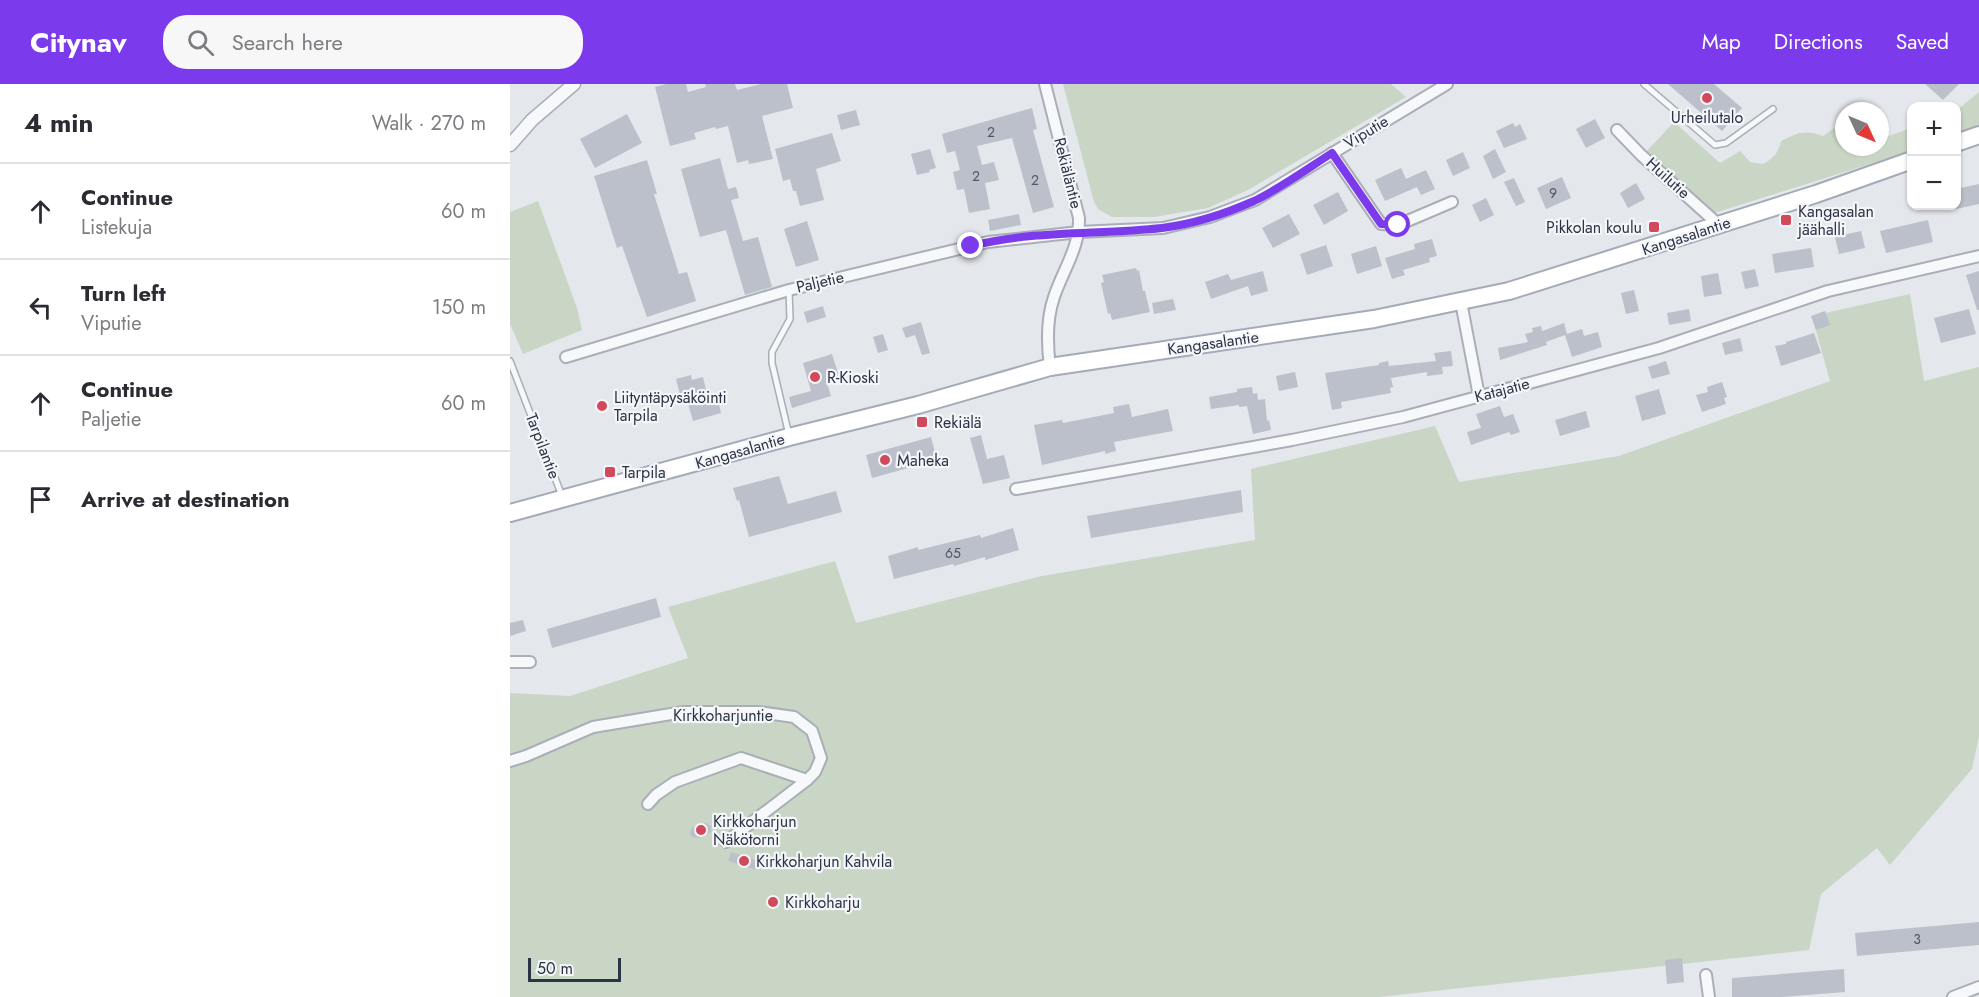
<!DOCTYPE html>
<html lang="en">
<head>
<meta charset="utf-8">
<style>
	body { margin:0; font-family:Jost,sans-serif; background:#f7f7f7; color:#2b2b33 }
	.controls { position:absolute; right:18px; top:18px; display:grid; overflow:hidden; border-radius:12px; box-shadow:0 2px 4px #0004 }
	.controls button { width:54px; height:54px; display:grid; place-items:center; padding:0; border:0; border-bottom:2px solid #e1e1e2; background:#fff; color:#2b2b33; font:30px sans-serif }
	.compass { position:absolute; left:1325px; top:18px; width:54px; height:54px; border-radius:50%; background:#fff; box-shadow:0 2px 4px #0004; rotate:134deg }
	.scale { position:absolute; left:18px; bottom:15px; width:93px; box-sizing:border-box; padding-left:6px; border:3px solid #2b3445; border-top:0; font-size:16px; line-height:21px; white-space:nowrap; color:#2b3445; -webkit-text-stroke:4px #f4f6f9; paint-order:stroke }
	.stop { position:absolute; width:18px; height:18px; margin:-14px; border:4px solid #7c3aed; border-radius:50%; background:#fff }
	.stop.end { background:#7c3aed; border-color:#fff; box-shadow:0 2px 6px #0008 }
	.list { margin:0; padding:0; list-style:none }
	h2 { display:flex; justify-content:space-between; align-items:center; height:78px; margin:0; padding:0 24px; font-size:26px }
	h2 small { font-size:20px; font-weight:400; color:#7c7c81 }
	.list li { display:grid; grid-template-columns:39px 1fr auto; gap:18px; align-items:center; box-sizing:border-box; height:96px; padding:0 24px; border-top:2px solid #e1e1e2 }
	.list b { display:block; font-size:22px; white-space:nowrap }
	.list p { margin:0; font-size:20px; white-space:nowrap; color:#7c7c81 }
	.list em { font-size:20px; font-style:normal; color:#7c7c81 }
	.icon { flex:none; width:33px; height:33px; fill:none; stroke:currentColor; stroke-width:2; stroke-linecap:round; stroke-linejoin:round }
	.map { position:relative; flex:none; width:1469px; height:913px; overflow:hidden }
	header { display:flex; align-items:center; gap:36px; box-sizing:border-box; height:84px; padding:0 30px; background:#7c3aed; color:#fff }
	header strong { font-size:28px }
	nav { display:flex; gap:33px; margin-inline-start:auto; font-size:21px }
	.search { width:420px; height:54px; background:#f7f7f7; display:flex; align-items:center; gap:15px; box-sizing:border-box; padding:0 21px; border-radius:24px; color:#7c7c81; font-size:22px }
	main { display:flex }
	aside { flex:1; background:#fff }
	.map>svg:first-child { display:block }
	.green { fill:#c9d6c5 }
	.building { fill:#bbc0ca }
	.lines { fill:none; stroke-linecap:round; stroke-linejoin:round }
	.service-casing { stroke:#a9aeb7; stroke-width:8 }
	.minor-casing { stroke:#a9aeb7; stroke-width:14 }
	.tertiary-casing { stroke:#a9aeb7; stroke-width:15 }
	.primary-casing { stroke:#a3abb8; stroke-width:20 }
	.service { stroke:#f7f8fa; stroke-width:5 }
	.minor { stroke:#f7f8fa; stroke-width:10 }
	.tertiary { stroke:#f7f8fa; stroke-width:12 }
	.primary { stroke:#fff; stroke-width:16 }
	.route { stroke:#7c3aed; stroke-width:8 }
	.poi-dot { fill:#d1495b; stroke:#f4f6f9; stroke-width:2 }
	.labels { text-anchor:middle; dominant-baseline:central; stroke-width:4.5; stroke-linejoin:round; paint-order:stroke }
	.number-label { font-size:14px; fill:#4f5766 }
	.poi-label { font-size:16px; fill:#2b3445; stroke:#f4f6f9; text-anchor:start }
	.street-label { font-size:16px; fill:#2b3445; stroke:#f4f6f9 }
</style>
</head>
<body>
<header>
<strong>Citynav</strong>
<div class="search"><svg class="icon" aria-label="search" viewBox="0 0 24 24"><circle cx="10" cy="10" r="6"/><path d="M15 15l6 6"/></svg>Search here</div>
<nav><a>Map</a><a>Directions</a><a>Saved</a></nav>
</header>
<main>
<aside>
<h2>4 min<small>Walk · 270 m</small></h2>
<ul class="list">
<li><svg class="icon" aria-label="ahead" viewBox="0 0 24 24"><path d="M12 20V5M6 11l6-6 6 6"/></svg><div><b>Continue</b><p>Listekuja</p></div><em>60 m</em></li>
<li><svg class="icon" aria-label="left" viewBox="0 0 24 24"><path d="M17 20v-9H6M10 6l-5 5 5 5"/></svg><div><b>Turn left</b><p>Viputie</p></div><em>150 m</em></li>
<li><svg class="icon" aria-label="ahead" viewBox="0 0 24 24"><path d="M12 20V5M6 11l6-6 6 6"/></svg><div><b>Continue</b><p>Paljetie</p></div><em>60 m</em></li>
<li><svg class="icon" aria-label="arrive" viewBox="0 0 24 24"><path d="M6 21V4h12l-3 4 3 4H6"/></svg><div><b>Arrive at destination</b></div></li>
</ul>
</aside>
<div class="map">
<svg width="1469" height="913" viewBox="0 0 1469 913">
	<rect width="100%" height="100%" fill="#e4e7ec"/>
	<g class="green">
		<path d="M553 0H881L896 13 738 106 698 124 644 133H602L588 125 584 118Z"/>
		<path d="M1469 8V46L1447 53 1446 27Z"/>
		<path d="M1164 38 1210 79 1230 67 1240 78 1253 80C1263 75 1269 68 1271 57 1287 49 1295 45 1313 52L1324 44 1334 53V63H1370V55L1401 44V67L1198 131 1137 67Z"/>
		<path d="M28 117 67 224 72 246 13 270 0 240V128Z"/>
		<path d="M1400 210 1414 297 1469 283V652L1462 685 1380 781 1367 764 1311 810 1299 866 869 913H0V609L60 612 178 574 158 523 325 477 346 539 532 492 745 456 741 385 925 342 949 398 1109 372 1320 297 1302 232Z"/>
	</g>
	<g class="building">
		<path d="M156 0H176L178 8 196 3 195 0H225L227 6 251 0H277L283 24 252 32 263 75 239 80 238 76 227 79 218 42 206 45 205 43 184 49 186 55 160 62 145 3Z"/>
		<path d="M1158 0H1204L1232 24 1212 47Z"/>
		<path d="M1415 0H1449L1433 16Z"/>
		<path d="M522 24 527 45 523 46 544 123 523 129 502 54 467 62 472 81 484 78 489 96 475 99 480 125 459 129 454 105 447 106 443 88 450 86 445 67 437 69 432 50Z"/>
		<path d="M346 26 350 41 331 46 327 31Z"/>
		<path d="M117 30 132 59 85 84 70 55Z"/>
		<path d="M1085 35 1095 54 1076 64 1066 45Z"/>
		<path d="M1003 39 1005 43 1010 40 1017 55 994 64 986 47Z"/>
		<path d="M322 49 331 77 306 85 314 116 290 122 286 107H283L280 95 273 97 265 65Z"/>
		<path d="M420 65 426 84 419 86 420 88 407 91 401 70Z"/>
		<path d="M985 65 996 88 983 95 973 72Z"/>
		<path d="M953 68 960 84 943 92 936 76Z"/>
		<path d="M210 74 218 105 226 103 229 114 221 116 233 157 248 153 262 203 235 211 216 146 190 153 171 85Z"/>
		<path d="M137 76 147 110H144L169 190 177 188 186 217 137 233 112 162 107 164 84 92Z"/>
		<path d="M891 84 896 95 916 86 925 105 911 111 907 103 875 117 865 96Z"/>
		<path d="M1052 93 1061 114 1036 125 1027 104Z"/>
		<path d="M1004 94 1015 118 1006 122 994 98Z"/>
		<path d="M1126 99 1135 115 1118 124 1110 109Z"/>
		<path d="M1469 100V120L1446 125V105Z"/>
		<path d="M828 108 838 127 814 141 803 121Z"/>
		<path d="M976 114 984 131 970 138 962 121Z"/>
		<path d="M509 130 511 141 480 147 478 136Z"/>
		<path d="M779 130 790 150 763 164 752 144Z"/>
		<path d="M1418 136 1423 158 1376 169 1370 147Z"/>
		<path d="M297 137 309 176 286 183 274 145Z"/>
		<path d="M1351 147 1355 164 1329 170 1325 153Z"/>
		<path d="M922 155 927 172 919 174 920 178 893 186 895 191 882 195 875 174 905 165 904 160Z"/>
		<path d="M816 161 823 182 797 191 790 170Z"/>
		<path d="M866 162 872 182 847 190 841 170Z"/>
		<path d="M1301 164 1304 183 1265 189 1262 170Z"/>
		<path d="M626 184 627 187 629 186 633 207H635L640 228 602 236 600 229 598 230 591 199 594 198 592 191Z"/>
		<path d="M1245 185 1249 202 1235 205 1231 188Z"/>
		<path d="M753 187 758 207 741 212 738 202 701 215 695 198 718 190 721 196Z"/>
		<path d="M1469 187V226H1467L1456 191Z"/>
		<path d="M1208 189 1212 210 1194 213 1191 192Z"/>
		<path d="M1124 206 1129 227 1116 230 1111 209Z"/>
		<path d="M663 215 666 226 644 230 642 219Z"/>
		<path d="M313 222 316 233 297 239 294 228Z"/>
		<path d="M1179 225 1181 237 1159 241 1157 229Z"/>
		<path d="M1459 225 1466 250 1431 259 1424 234Z"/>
		<path d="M1315 227 1320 241 1306 246 1301 232Z"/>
		<path d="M411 238 420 269 412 271 405 251 396 254 392 244Z"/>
		<path d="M1054 239 1057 250 1072 245 1074 252 1088 248 1092 263 1062 273 1055 251 1036 258 1037 261 990 276 988 264 1018 258 1015 250 1023 248 1022 244 1031 242 1032 247Z"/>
		<path d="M1304 249 1311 269 1271 282 1265 262 1276 260V258Z"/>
		<path d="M373 250 378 266 368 269 363 253Z"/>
		<path d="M1230 254 1233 267 1215 271 1212 259Z"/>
		<path d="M941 267 943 282 932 283 933 290 917 292V288L881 294 883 303 880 304 881 309 831 318 832 324 822 326 815 289 869 281V279L878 277 879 282 926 277 924 269Z"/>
		<path d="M322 270 329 292 316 296 321 312 282 324 279 313 301 307 293 279Z"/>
		<path d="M1156 277 1160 290 1142 295 1138 283Z"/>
		<path d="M785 288 788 303 769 307 766 292Z"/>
		<path d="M181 291 182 296 193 293 196 306 200 305 204 318 208 316 211 329 183 337 176 313 171 315 166 295Z"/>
		<path d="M1212 298 1217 313 1214 314 1216 320 1192 328 1186 311 1198 308 1197 303Z"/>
		<path d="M742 303 743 310 747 309 748 316 755 315 757 337 759 336 761 346 743 350 737 322 729 323V321L701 325 699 313 727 308V305Z"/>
		<path d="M1149 305 1156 330 1132 337 1125 312Z"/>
		<path d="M619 320 622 333 658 325 663 347 604 358 606 367 595 370V367L532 381 524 341 552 336 553 339 604 329 603 323Z"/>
		<path d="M990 322 994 333 1003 330 1010 348 1001 351 999 348 961 361 957 348 971 344 966 330Z"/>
		<path d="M1076 327 1080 343 1050 352 1045 336Z"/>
		<path d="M471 351 477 375 494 371 500 394 473 400 460 354Z"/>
		<path d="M421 353 427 376 362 394 356 371Z"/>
		<path d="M269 392 278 420 326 407 332 428 239 453 229 416 227 417 223 404Z"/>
		<path d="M731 406 733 428 581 454 577 432Z"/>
		<path d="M503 444 509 466 475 476V473L444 482 443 480 384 495 378 472 408 463V466L470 451 471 454Z"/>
		<path d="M146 514 151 533 42 564 37 545Z"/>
		<path d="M13 536 16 547 0 552V539Z"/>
		<path d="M195 739 201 742V748L189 754 182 753 180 750 182 744Z"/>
		<path d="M221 768 249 777 246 786 218 777Z"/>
		<path d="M1469 838V861L1347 872 1345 849Z"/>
		<path d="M1172 874 1174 898 1157 900 1155 876Z"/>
		<path d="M1334 885 1335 908 1272 913H1222V894Z"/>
	</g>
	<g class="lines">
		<defs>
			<g id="service">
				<path d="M1134 0 1205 61 1216 59 1263 25"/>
				<path d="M279 206 280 235 262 268V279L279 351"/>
				<path d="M0 277 52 412"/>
			</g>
			<g id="minor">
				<path d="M535 0 569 134C570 163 553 186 544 213 536 236 537 260 540 283"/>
				<path d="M1107 46 1131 71 1209 141"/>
				<path d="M822 69 871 140 888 141 942 118"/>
				<path d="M951 218 969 312"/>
				<path d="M56 273 279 206 478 158 569 148 653 144 700 133 745 116 937 0"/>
				<path d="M506 405 782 356 893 333 1149 264 1318 207 1469 172"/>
				<path d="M0 578H20"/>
				<path d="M0 677 16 672 83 643 173 628H249L284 633 302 647 311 674 305 688 297 696 216 758"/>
				<path d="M138 720 146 711 165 698 231 674 297 696"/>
				<path d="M1196 891 1199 913"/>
				<path d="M1443 913 1469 903"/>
			</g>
			<path id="tertiary" d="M0 61 22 36 64 0"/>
			<g id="primary">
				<path d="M1446 59 1469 51"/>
				<path d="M0 429 279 353 408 321 540 283 864 235 999 207 1306 110 1402 76"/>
			</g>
		</defs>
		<use href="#service" class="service-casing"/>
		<use href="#minor" class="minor-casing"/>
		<use href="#tertiary" class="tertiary-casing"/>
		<use href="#primary" class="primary-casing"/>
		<use href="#service" class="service"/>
		<use href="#minor" class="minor"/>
		<use href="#tertiary" class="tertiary"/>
		<use href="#primary" class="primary"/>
	</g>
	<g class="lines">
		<path class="route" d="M461 162C523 146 589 151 652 144 683 140 715 130 744 117 771 104 797 85 822 69L871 140 888 141"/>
	</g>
	<g class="poi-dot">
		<circle cx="1197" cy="14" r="6"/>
		<rect x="1270" y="130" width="12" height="12" rx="3"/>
		<rect x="1138" y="137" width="12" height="12" rx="3"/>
		<circle cx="305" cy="293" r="6"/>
		<circle cx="92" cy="322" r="6"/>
		<rect x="406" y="332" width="12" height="12" rx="3"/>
		<circle cx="375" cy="376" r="6"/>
		<rect x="94" y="382" width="12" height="12" rx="3"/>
		<circle cx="191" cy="746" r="6"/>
		<circle cx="234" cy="777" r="6"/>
		<circle cx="263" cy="818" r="6"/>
	</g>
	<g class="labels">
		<g class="number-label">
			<text x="481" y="48">2</text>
			<text x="466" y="92">2</text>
			<text x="525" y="96">2</text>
			<text x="1043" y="109">9</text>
			<text x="443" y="469">65</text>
			<text x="1407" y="855">3</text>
		</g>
		<g class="poi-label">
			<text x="1197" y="33" text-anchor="middle">Urheilutalo</text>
			<text x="1288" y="127">Kangasalan<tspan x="1288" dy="18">jäähalli</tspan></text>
			<text x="1132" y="143" text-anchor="end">Pikkolan koulu</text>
			<text x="317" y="293">R-Kioski</text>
			<text x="104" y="313">Liityntäpysäköinti<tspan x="104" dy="18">Tarpila</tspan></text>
			<text x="424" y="338">Rekiälä</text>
			<text x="387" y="376">Maheka</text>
			<text x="112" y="388">Tarpila</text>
			<text x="203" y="737">Kirkkoharjun<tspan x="203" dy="18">Näkötorni</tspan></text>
			<text x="246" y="777">Kirkkoharjun Kahvila</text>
			<text x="275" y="818">Kirkkoharju</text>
		</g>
		<g class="street-label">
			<text transform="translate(856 48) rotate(-31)">Viputie</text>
			<text transform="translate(558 89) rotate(76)">Rekiäläntie</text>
			<text transform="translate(1158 94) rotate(42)">Huilutie</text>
			<text transform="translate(1176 152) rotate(-18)">Kangasalantie</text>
			<text transform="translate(310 198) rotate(-13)">Paljetie</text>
			<text transform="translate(703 259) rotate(-8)">Kangasalantie</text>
			<text transform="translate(992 306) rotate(-15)">Katajatie</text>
			<text transform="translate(33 362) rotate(69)">Tarpilantie</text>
			<text transform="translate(230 367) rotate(-16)">Kangasalantie</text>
			<text x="213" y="631">Kirkkoharjuntie</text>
		</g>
	</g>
</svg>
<div class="controls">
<button>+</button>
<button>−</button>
</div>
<svg class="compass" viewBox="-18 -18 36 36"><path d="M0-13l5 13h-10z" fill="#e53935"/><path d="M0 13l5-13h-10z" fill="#7c7c81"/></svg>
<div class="scale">50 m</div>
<div class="stop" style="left:888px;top:141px"></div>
<div class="stop end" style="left:461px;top:162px"></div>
</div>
</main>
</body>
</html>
